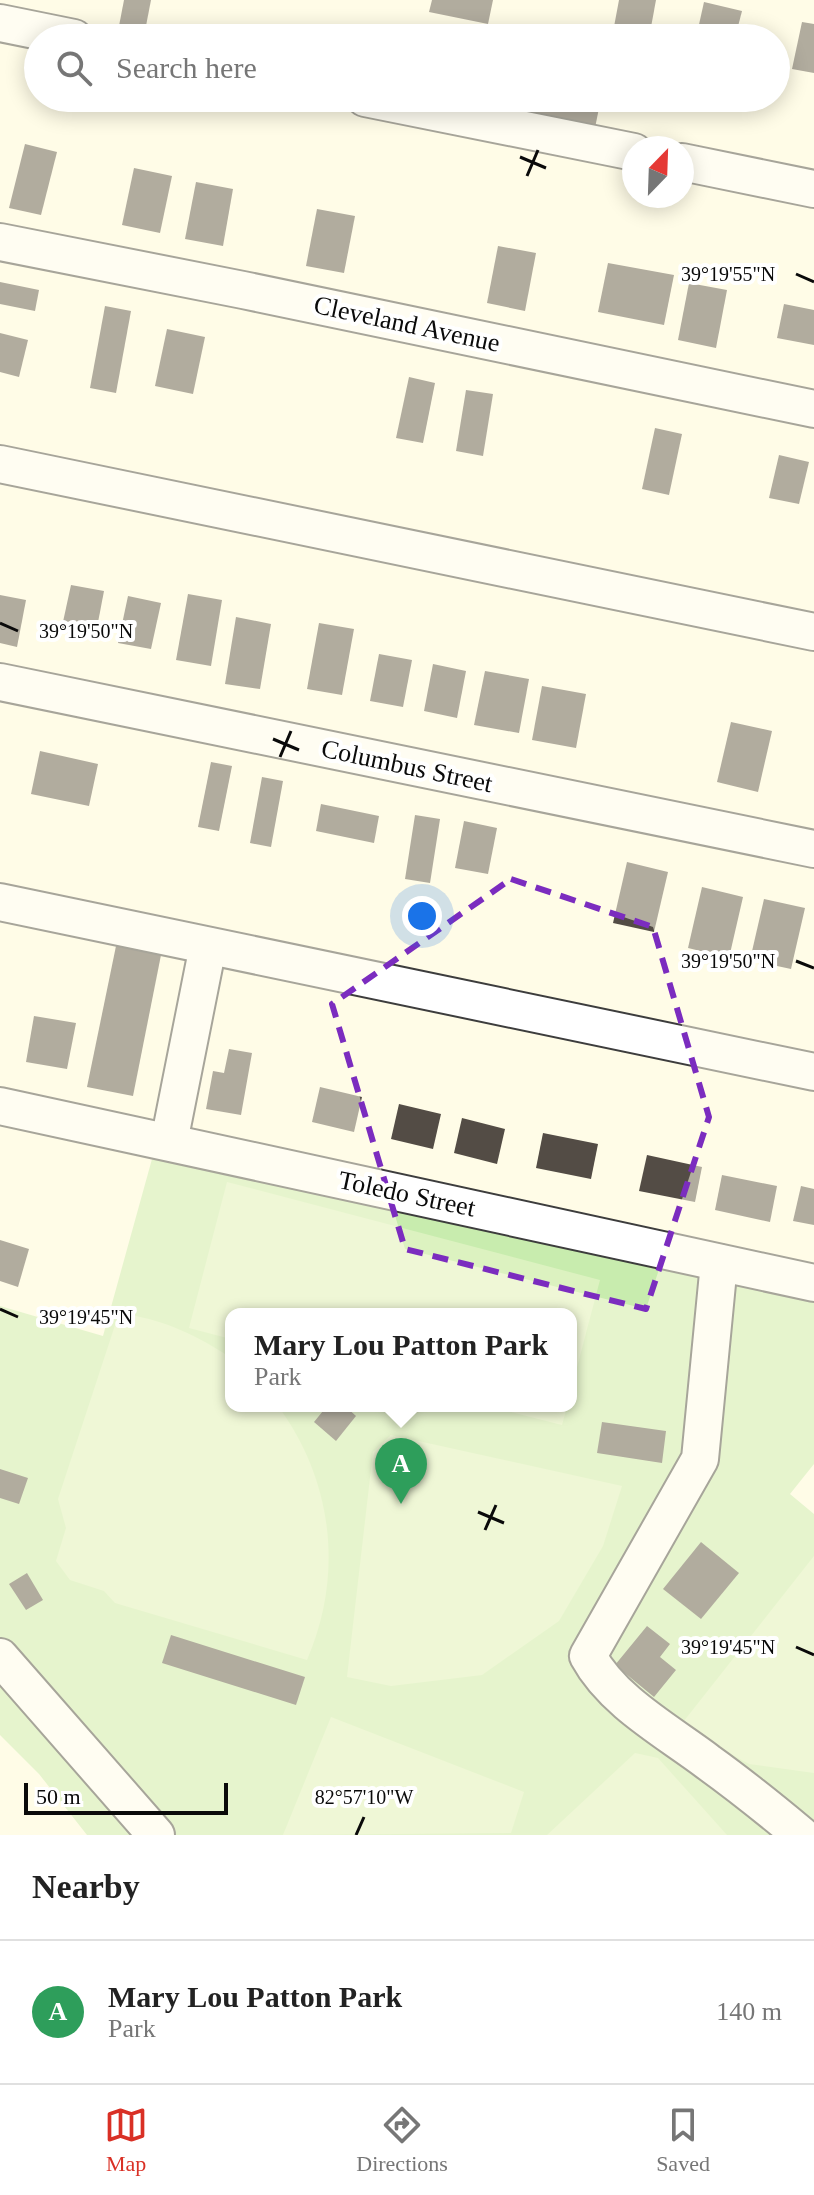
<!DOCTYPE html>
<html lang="en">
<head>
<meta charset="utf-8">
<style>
	body { margin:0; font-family:"Times New Roman",serif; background:#f2f2f2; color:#222 }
	.compass { position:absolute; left:622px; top:136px; width:72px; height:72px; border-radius:50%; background:#fff; box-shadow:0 4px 20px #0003; rotate:23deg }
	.scale { position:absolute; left:24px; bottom:20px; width:204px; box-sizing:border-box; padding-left:8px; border:4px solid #0a0a0a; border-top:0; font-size:22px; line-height:28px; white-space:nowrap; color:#0a0a0a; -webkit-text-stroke:6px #fff; paint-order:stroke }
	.you { position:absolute; left:422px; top:916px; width:28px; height:28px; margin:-20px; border:6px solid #fff; border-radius:50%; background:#1a73e8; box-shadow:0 0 0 12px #1a73e833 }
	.badge { display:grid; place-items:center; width:52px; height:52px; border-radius:50%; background:#d93025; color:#fff; font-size:26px; font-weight:700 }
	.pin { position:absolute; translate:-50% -66px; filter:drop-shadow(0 2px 4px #0008) }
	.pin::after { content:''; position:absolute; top:42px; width:28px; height:24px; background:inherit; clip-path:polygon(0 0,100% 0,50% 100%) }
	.popup { position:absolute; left:225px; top:1308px; width:352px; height:104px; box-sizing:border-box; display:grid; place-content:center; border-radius:16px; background:#fff; filter:drop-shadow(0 2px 6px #0005); font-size:26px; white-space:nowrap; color:#767676 }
	.popup b { font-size:30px; color:#222 }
	.popup::after { content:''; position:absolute; left:50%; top:100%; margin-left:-16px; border:16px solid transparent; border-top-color:#fff }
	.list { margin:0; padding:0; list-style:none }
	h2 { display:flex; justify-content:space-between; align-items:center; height:104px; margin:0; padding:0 32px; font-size:34px }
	h2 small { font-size:26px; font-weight:400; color:#767676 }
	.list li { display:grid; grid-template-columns:52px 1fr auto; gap:24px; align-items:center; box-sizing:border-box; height:144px; padding:0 32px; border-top:2px solid #e0e0e0 }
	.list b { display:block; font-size:30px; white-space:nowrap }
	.list p { margin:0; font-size:26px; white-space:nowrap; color:#767676 }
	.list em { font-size:26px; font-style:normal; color:#767676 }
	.icon { flex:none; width:44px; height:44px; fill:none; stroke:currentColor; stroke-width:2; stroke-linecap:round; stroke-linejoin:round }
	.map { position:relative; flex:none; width:814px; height:1835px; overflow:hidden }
	.search { position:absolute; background:#fff; box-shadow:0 4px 20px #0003; left:24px; right:24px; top:24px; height:88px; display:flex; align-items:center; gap:20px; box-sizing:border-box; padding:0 28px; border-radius:44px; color:#767676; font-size:30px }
	.sheet { height:248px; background:#fff }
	nav { display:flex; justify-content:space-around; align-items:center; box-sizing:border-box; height:112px; border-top:2px solid #e0e0e0; background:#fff; font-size:22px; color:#767676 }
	nav a { display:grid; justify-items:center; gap:4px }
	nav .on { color:#d93025 }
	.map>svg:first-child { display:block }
	.green { fill:#c8ecae; fill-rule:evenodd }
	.pitch { fill:#dcf2c0 }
	.building { fill:#534c45 }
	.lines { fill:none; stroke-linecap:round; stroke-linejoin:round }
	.minor-casing { stroke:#3d3d3d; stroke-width:40 }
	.minor { stroke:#fff; stroke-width:36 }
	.marked { fill:none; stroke:#7b2cbf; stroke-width:6; stroke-dasharray:16 10; stroke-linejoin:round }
	.ticks { fill:none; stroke:#0a0a0a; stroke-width:3 }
	.labels { text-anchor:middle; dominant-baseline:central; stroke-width:8; stroke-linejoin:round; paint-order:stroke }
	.street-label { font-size:26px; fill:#0a0a0a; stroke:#fff }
	.ticks-label { font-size:20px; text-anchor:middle; fill:#0a0a0a; stroke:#fff; stroke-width:8; stroke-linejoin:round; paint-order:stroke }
</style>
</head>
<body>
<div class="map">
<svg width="814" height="1835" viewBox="0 0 814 1835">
	<rect width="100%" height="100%" fill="#fffce7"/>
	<path class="green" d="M152 1159 814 1299V1464L790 1494 814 1514V1835H87L39 1774 0 1735V1306L103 1336ZM231 1314H571V1406H231Z"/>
	<g class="pitch">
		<path d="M227 1182 600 1280 571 1390V1314H231V1339L189 1328Z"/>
		<path d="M119 1313C160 1319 191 1332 225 1354L231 1358V1406H278C333 1481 344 1574 307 1660L115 1603 104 1591 70 1580 56 1561 66 1528 58 1499Z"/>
		<path d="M487 1406H567L562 1425Z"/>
		<path d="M391 1435 622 1486 603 1546 559 1621 482 1675 391 1686 347 1677 373 1452Z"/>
		<path d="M814 1556V1773L749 1764 680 1726Z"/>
		<path d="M331 1717 524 1792 511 1833 283 1835Z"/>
		<path d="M635 1753 658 1758 727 1835H547Z"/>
	</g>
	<g class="building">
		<path d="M124 0H151L145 31 119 26Z"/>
		<path d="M432 0H493L488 24 429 12Z"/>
		<path d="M619 0H656L649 38 613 32Z"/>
		<path d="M704 2 742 11 735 38H696Z"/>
		<path d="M802 22 814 24V73L792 69Z"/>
		<path d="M527 98H601L594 133 523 120Z"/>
		<path d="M25 144 57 152 41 215 9 208Z"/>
		<path d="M134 168 172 176 160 233 122 225Z"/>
		<path d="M196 182 233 189 223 246 185 239Z"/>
		<path d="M317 209 355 216 344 273 306 266Z"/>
		<path d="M498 246 536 253 525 311 487 303Z"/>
		<path d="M608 263 674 275 664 325 598 312Z"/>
		<path d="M0 282 39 290 35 311 0 304Z"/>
		<path d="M689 283 727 290 716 348 678 340Z"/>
		<path d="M784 304 814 310V345L777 338Z"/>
		<path d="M105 306 131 311 116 393 90 388Z"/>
		<path d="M167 329 205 337 193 394 155 386Z"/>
		<path d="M0 333 28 340 19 377 0 372Z"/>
		<path d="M409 377 435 383 423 443 396 438Z"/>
		<path d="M466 390 493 394 483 456 456 451Z"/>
		<path d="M655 428 682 434 669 495 642 489Z"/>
		<path d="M779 455 809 462 799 504 769 498Z"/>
		<path d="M71 585 104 591 95 638 61 631Z"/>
		<path d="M188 594 222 600 211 666 176 660Z"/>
		<path d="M0 595 26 600 17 647 0 643Z"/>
		<path d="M128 596 161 603 151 649 118 643Z"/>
		<path d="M236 617 271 624 260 689 225 684Z"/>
		<path d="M319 623 354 629 342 695 307 689Z"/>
		<path d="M379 654 412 660 403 707 370 701Z"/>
		<path d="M433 664 466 671 457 718 424 711Z"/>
		<path d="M485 671 529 679 519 733 474 725Z"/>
		<path d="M542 686 586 694 576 748 532 740Z"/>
		<path d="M731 722 772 731 758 792 717 782Z"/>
		<path d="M40 751 98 764 89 806 31 794Z"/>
		<path d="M211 762 232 766 219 831 198 827Z"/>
		<path d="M262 777 283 781 271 847 250 843Z"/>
		<path d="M321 804 379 816 374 843 316 831Z"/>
		<path d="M415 815 440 819 430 883 405 879Z"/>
		<path d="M464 821 497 828 488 874 455 868Z"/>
		<path d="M627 862 668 872 654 932 613 923Z"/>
		<path d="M702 887 743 897 729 958 688 948Z"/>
		<path d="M764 899 805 908 791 969 750 960Z"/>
		<path d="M116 946 161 955 133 1096 87 1087Z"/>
		<path d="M34 1016 76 1023 67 1069 26 1062Z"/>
		<path d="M229 1049 252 1053 241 1115 206 1109 213 1071 224 1073Z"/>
		<path d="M320 1087 362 1097 354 1132 312 1122Z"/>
		<path d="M399 1104 441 1114 433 1149 391 1139Z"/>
		<path d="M462 1118 505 1129 497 1164 454 1153Z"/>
		<path d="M543 1133 598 1144 591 1179 536 1168Z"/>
		<path d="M647 1155 702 1167 695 1202 639 1191Z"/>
		<path d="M722 1175 777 1186 770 1222 715 1210Z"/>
		<path d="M801 1186 814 1189V1225L793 1221Z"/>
		<path d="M0 1240 29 1249 18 1287 0 1281Z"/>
		<path d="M327 1406H345L356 1416 336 1441 314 1422Z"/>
		<path d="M602 1422 666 1431 662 1463 597 1453Z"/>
		<path d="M0 1469 28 1478 19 1504 0 1498Z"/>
		<path d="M701 1542 739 1573 701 1619 663 1589Z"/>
		<path d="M27 1573 43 1600 26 1610 9 1584Z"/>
		<path d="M647 1626 670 1644 660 1657 676 1670 654 1697 615 1665Z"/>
		<path d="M171 1635 305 1677 296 1705 162 1663Z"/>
	</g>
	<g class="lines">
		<defs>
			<g id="minor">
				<path d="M0 23 74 38"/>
				<path d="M365 98 634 152"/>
				<path d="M682 162 814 189"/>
				<path d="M0 242 243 290 814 409"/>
				<path d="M0 464 814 632"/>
				<path d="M0 682 814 849"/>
				<path d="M0 902 814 1072"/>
				<path d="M0 1106 814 1283"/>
				<path d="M169 1142 208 946"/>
				<path d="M719 1263 700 1459 588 1656C613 1702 667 1731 708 1762 740 1785 771 1810 801 1835"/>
				<path d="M0 1657 156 1835"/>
			</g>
		</defs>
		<use href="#minor" class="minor-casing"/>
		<use href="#minor" class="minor"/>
	</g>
	<path d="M0 0H814V1835H0ZM511 879 653 927 709 1117 646 1309 405 1249 332 1004Z" fill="#fffce7" fill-opacity=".55" fill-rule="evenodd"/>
	<path class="marked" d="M511 879 653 927 709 1117 646 1309 405 1249 332 1004Z"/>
	<path class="ticks" d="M520 157 546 168M527 176 538 150M796 274 814 282M0 623 18 631M273 739 299 750M280 757 291 731M796 961 814 968M0 1309 18 1317M478 1512 504 1523M485 1530 496 1505M796 1647 814 1655M356 1835 364 1817"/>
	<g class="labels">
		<g class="street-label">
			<text transform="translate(407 324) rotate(12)">Cleveland Avenue</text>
			<text transform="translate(407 766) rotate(12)">Columbus Street</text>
			<text transform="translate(407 1194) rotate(12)">Toledo Street</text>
		</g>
	</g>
	<g class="ticks-label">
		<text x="728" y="281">39°19'55"N</text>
		<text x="86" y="638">39°19'50"N</text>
		<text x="728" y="968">39°19'50"N</text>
		<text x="86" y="1324">39°19'45"N</text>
		<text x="728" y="1654">39°19'45"N</text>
		<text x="364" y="1804">82°57'10"W</text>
	</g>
</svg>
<svg class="compass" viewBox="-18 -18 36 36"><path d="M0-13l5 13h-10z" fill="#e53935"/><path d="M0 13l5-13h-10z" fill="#767676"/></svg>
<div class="scale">50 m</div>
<div class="you"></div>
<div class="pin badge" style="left:401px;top:1504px;background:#2e9e5b">A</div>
<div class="popup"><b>Mary Lou Patton Park</b>Park</div>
<div class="search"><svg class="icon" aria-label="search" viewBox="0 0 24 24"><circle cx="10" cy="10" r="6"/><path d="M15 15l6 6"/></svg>Search here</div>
</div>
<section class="sheet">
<h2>Nearby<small></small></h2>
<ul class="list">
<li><span class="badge" style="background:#2e9e5b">A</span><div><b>Mary Lou Patton Park</b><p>Park</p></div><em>140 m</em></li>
</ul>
</section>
<nav>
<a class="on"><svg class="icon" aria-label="map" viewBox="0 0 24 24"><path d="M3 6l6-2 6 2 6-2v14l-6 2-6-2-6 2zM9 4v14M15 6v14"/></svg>Map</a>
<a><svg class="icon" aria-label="directions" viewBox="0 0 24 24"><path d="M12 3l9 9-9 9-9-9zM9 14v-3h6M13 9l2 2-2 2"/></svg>Directions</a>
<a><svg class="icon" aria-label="saved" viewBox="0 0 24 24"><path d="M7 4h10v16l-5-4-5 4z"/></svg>Saved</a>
</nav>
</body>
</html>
